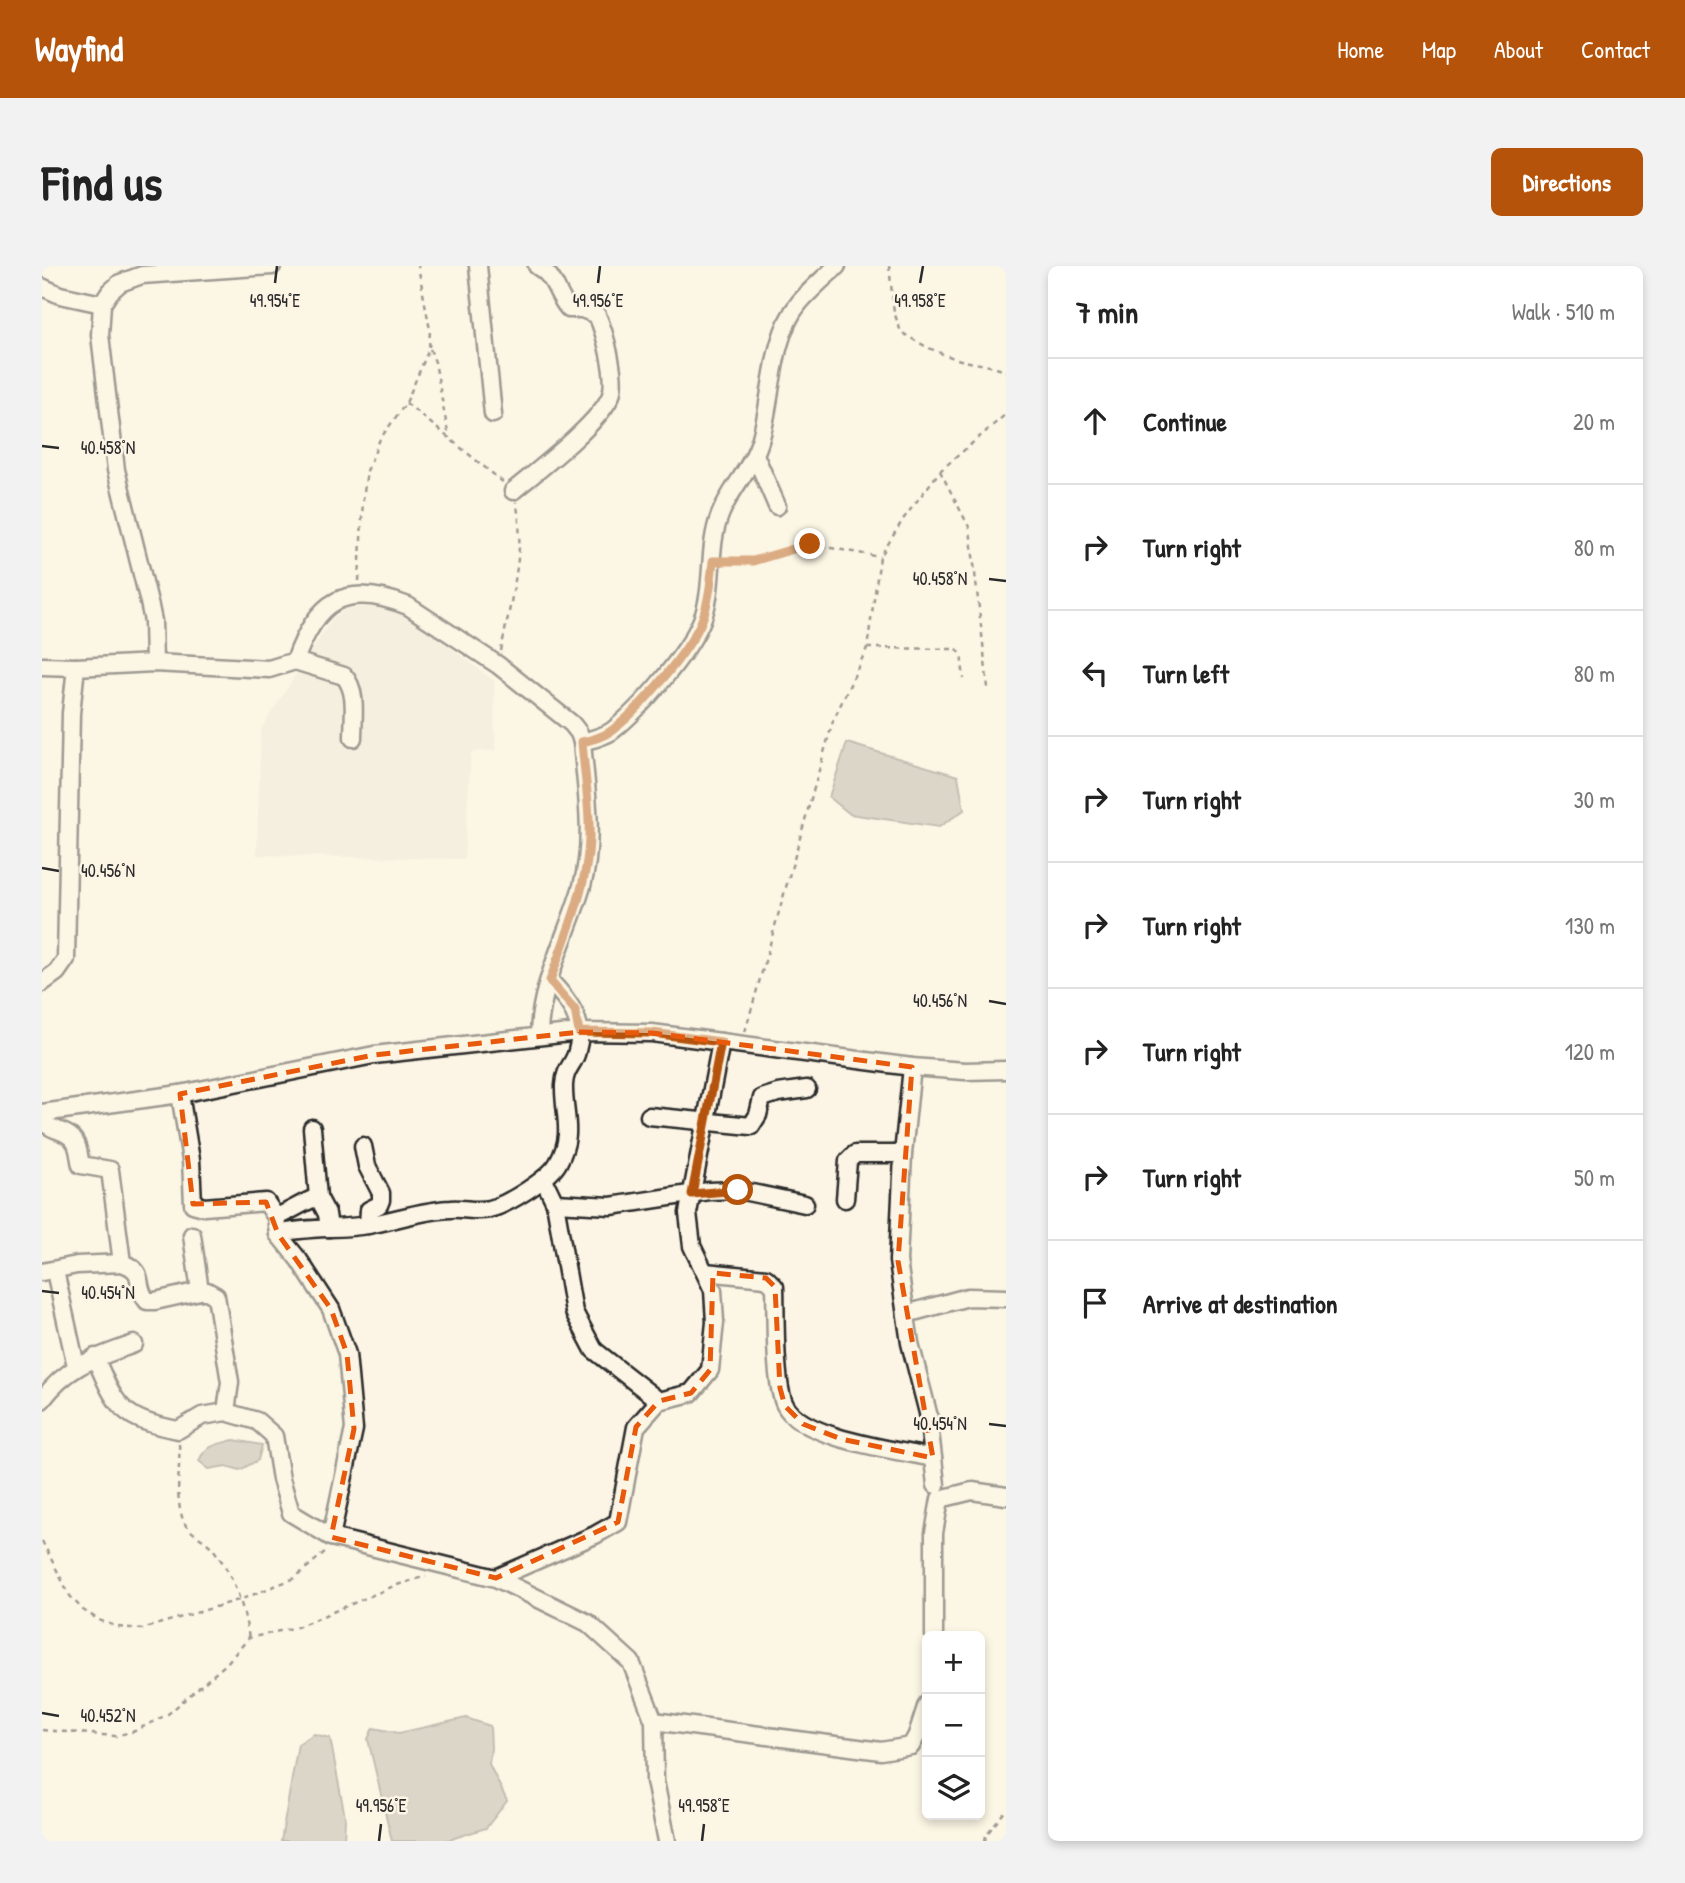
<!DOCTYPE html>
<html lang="en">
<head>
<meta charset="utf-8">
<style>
	body { margin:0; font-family:"Patrick Hand",sans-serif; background:#f2f2f2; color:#222 }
	.controls { position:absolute; right:21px; bottom:21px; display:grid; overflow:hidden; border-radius:10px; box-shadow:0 4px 10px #0003 }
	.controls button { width:63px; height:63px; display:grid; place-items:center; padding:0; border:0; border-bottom:2px solid #e0e0e0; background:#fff; color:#222; font:35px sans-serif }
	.stop { position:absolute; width:21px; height:21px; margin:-16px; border:5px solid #b45309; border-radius:50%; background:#fff }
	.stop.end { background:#b45309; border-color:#fff; box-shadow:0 2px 7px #0008 }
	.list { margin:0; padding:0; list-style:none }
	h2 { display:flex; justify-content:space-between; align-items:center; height:91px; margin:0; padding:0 28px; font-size:30px }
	h2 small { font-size:23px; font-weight:400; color:#767676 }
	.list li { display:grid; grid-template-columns:46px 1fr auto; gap:21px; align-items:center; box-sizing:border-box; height:126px; padding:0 28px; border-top:2px solid #e0e0e0 }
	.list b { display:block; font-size:26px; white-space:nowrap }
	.list em { font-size:23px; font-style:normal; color:#767676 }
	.icon { flex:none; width:38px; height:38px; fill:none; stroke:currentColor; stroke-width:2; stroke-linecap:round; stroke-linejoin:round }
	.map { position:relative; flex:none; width:964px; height:1575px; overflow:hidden; border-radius:10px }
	header { display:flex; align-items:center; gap:42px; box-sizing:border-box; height:98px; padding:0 35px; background:#b45309; color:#fff }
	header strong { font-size:33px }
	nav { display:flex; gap:38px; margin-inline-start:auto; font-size:24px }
	.intro { display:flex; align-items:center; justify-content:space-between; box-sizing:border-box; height:168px; padding:0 42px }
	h1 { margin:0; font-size:49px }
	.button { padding:18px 32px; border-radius:10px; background:#b45309; color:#fff; font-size:24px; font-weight:700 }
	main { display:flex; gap:42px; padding:0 42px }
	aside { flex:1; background:#fff; border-radius:10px; box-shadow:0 4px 10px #0003 }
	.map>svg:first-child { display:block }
	.built { fill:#ece6d7 }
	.water { fill:#b4b0a5; stroke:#7d7b74; stroke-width:2 }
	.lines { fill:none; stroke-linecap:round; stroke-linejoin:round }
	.minor-casing { stroke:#2b2b2b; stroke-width:21 }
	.path { stroke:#2b2b2b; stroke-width:2.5; stroke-dasharray:5 5; stroke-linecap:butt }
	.minor { stroke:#fcf5e5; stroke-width:16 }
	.route { stroke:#b45309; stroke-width:9 }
	.marked { fill:none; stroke:#e8590c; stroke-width:5; stroke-dasharray:14 9; stroke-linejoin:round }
	.ticks { fill:none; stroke:#2b2b2b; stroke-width:2.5 }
	.ticks-label { font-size:18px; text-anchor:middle; fill:#2b2b2b; stroke:#fcf5e5; stroke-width:5; stroke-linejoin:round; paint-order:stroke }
</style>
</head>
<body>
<header>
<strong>Wayfind</strong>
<nav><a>Home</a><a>Map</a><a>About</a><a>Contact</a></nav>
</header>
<div class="intro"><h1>Find us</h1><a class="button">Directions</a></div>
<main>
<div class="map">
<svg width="964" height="1575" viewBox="0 0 964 1575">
	<rect width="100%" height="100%" fill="#fcf5e5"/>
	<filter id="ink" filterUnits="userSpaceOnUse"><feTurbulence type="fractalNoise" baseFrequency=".0143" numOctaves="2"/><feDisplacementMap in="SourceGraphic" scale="14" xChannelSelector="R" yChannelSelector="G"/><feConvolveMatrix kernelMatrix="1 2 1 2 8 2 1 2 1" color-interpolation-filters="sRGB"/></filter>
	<g filter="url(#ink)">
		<path class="built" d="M328 341 364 347 452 415 453 484 429 486 422 593 215 589 219 463 290 353 305 342Z"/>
		<g class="water">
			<path d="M805 477 916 510 922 544 897 561 808 548 787 531Z"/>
			<path d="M192 1174 220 1179 216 1194 198 1204 184 1200 167 1203 157 1195C163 1179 176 1178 192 1174Z"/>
			<path d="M424 1452 448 1460 449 1482 447 1498 465 1535 444 1562 403 1575H350L326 1473 331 1462 357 1467Z"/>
			<path d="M272 1468 288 1472 303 1551 302 1575H239L256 1478Z"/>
		</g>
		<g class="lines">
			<defs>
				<g id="minor">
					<path d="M436 0 451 148"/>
					<path d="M0 21 18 29 60 38"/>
					<path d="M713 189 735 240"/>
					<path d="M471 225C495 205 559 156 569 129 575 111 563 67 555 49L540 43H527C514 29 514 10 495 0"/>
					<path d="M253 395 302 410C316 425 311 452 311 472"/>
					<path d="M112 397 111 355 107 336 74 204 58 69 60 38 68 26 78 17 100 9 230 0"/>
					<path d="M0 400 34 401"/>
					<path d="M540 476C550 473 561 471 570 465 599 442 646 388 660 354 673 321 665 282 678 249 688 223 710 202 718 175 731 133 728 73 757 37 768 24 782 12 795 0"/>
					<path d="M0 717 15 706 24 693 29 447 34 401 112 397 227 403 253 395C275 334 303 315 366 340L456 399 530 458 537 467 540 476C544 523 553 574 540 620 526 668 497 720 497 770"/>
					<path d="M870 801 861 888 856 995 868 1077 886 1147 894 1219"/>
					<path d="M0 847 138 828 332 789 537 766 610 767 870 801 923 805 964 804"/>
					<path d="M607 850 709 860 716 849 720 832 736 827 765 823"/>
					<path d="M0 852C7 867 25 862 33 876 37 882 37 892 39 899L68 904 80 997C106 1006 91 1018 105 1035H113L158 1025H165L174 1030 188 1116 184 1146"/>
					<path d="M270 862 276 931 285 948 287 962"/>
					<path d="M321 880 325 900 339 927V934L337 939 327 944 326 959"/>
					<path d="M502 914 513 937 532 1046 552 1084 617 1135"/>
					<path d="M803 933 806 895 813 888H861"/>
					<path d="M513 937 569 940 667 925 696 924 763 938"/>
					<path d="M234 951C249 945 261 936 276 931"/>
					<path d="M236 968C265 960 296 964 326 959 354 954 381 944 409 943 422 942 435 946 447 943 465 939 507 913 516 897 533 867 521 848 522 819 523 801 532 799 535 785 544 755 527 735 508 715"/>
					<path d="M150 969 158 1025"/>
					<path d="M13 1005 34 1100"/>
					<path d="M0 1006 35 999 80 997"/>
					<path d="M663 1006 724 1012 733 1021C734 1047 732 1118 743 1139 760 1173 855 1184 891 1192"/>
					<path d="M864 1048 926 1031 964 1032"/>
					<path d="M53 1091C75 1143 80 1153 136 1164L160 1150 184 1146 215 1155 232 1170 239 1213 249 1247 289 1271 312 1163 305 1088 289 1043 257 994 236 968 234 951 224 936 162 941 151 938 149 894 138 828"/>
					<path d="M0 1134C26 1099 53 1092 92 1078"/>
					<path d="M289 1271 454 1312 553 1269 576 1256 594 1161 617 1135 649 1127 668 1104 673 1056 671 1024 650 980 646 947 679 776"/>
					<path d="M454 1312 546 1357 589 1396 612 1455 613 1515 625 1575"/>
					<path d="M892 1370V1267L898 1233 930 1225 964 1230"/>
					<path d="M612 1455 839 1485 869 1480 875 1469 885 1438"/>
				</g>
			</defs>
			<use href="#minor" class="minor-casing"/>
			<g class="path">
				<path d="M847 0 852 46 859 66C876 77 895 87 915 93 932 98 948 98 964 106"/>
				<path d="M388 83 393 96 407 172"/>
				<path d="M364 137 462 217"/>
				<path d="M898 205 928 263 946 422"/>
				<path d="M681 295H711L768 278 838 291"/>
				<path d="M317 315 321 233 325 205 338 173 364 137 387 83 388 64 376 0"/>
				<path d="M825 382 915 383 919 388 922 413"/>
				<path d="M459 385C467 341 485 280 474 236"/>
				<path d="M703 766 791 455 825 382 838 291 862 252 898 205 964 148"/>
				<path d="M137 1178C139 1203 131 1234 143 1258 149 1268 164 1274 171 1283 193 1311 201 1339 207 1372"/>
				<path d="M0 1275 28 1330 41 1344 57 1354 76 1361 100 1363 200 1333 253 1312 284 1285"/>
				<path d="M0 1464 73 1470 93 1465 126 1448 184 1398 207 1372 255 1361 352 1320 384 1310"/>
				<path d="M943 1575 944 1569 964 1544"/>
			</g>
			<use href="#minor" class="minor"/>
		</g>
	</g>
	<g class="lines" filter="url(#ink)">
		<path class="route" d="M696 924 650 928 679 776 610 767 537 766 533 744 508 715C521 676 539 636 545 595 551 557 543 514 540 476 549 474 558 472 566 467 593 450 648 384 660 354 667 336 669 315 671 295H711L768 278"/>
	</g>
	<path d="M0 0H964V1575H0ZM537 766 610 767 870 801 856 995 891 1192 799 1173 761 1158 743 1140 738 1122 733 1021 724 1012 671 1007 668 1104 649 1127 617 1135 594 1161 576 1256 454 1312 289 1271 312 1163 305 1088 289 1043 236 968 224 936 151 938 138 828 332 789Z" fill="#fcf5e5" fill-opacity=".55" fill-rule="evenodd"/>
	<path class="marked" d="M537 766 610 767 870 801 856 995 891 1192 799 1173 761 1158 743 1140 738 1122 733 1021 724 1012 671 1007 668 1104 649 1127 617 1135 594 1161 576 1256 454 1312 289 1271 312 1163 305 1088 289 1043 236 968 224 936 151 938 138 828 332 789Z"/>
	<path class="ticks" d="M233 17 235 0M556 17 558 0M878 17 881 0M0 180 17 182M947 313 964 315M0 602 17 605M947 735 964 738M0 1025 17 1027M947 1158 964 1160M0 1447 17 1450M337 1575 339 1558M660 1575 662 1558"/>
	<g class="ticks-label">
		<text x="233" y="41">49.954°E</text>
		<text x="556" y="41">49.956°E</text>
		<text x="878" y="41">49.958°E</text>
		<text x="66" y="188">40.458°N</text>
		<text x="898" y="319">40.458°N</text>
		<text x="66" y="611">40.456°N</text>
		<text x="898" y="741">40.456°N</text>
		<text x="66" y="1033">40.454°N</text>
		<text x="898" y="1164">40.454°N</text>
		<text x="66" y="1456">40.452°N</text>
		<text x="339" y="1546">49.956°E</text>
		<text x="662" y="1546">49.958°E</text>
	</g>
</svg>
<div class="controls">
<button>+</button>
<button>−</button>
<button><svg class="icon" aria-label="layers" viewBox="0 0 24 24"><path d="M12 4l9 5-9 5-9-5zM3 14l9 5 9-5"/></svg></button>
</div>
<div class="stop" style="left:696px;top:924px"></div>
<div class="stop end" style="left:768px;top:278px"></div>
</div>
<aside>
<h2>7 min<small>Walk · 510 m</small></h2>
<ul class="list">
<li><svg class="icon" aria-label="ahead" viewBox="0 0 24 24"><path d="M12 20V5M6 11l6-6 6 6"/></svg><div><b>Continue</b></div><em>20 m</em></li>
<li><svg class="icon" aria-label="right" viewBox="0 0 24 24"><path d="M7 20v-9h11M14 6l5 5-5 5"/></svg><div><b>Turn right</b></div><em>80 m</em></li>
<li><svg class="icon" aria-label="left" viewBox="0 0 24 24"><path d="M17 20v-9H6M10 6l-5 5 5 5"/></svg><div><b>Turn left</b></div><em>80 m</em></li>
<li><svg class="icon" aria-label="right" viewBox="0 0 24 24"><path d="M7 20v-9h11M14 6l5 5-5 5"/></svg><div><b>Turn right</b></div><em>30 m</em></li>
<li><svg class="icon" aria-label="right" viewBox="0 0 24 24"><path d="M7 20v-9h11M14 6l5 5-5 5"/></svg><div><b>Turn right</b></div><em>130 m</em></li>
<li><svg class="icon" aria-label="right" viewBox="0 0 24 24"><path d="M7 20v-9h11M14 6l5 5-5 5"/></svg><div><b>Turn right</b></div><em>120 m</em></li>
<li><svg class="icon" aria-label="right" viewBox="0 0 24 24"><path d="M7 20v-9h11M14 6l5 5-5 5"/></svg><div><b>Turn right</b></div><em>50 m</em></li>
<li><svg class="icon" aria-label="arrive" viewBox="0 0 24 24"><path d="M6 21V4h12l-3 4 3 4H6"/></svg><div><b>Arrive at destination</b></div></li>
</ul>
</aside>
</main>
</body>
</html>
